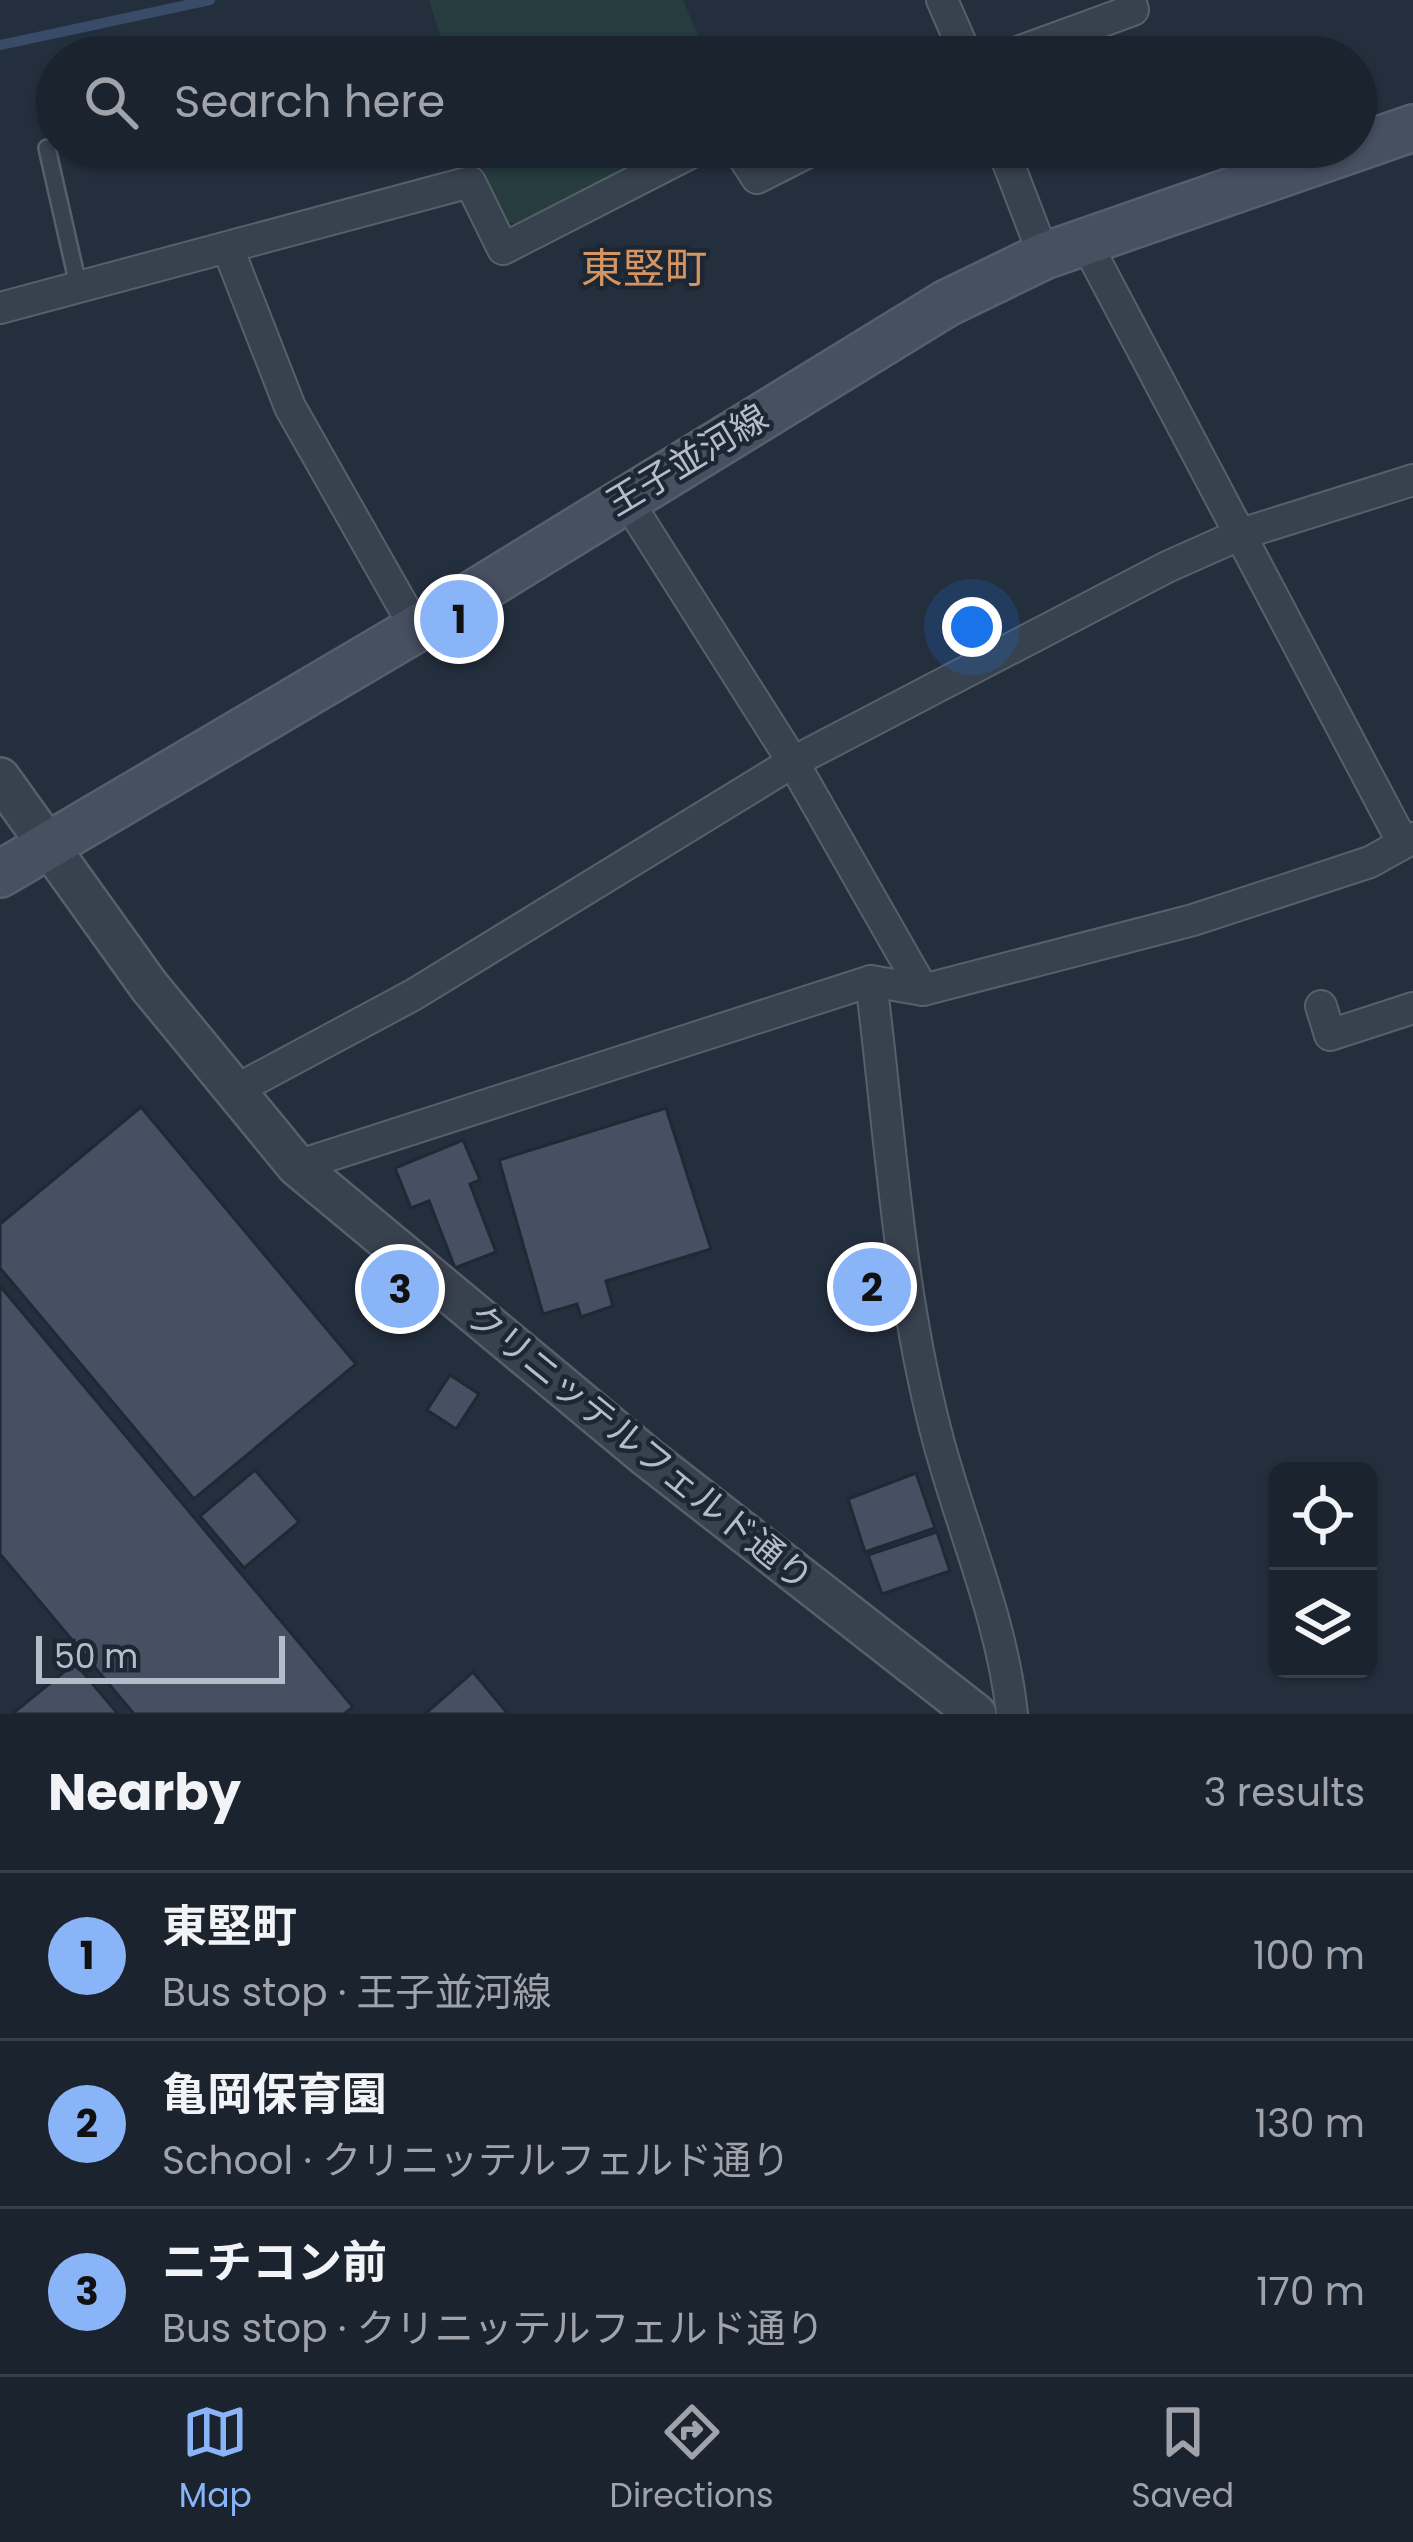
<!DOCTYPE html>
<html lang="en">
<head>
<meta charset="utf-8">
<style>
	body { margin:0; font-family:Poppins,"Noto Sans JP",sans-serif; background:#242b36; color:#f1f3f6 }
	.controls { position:absolute; right:36px; bottom:36px; display:grid; overflow:hidden; border-radius:18px; box-shadow:0 3px 9px #0004 }
	.controls button { width:108px; height:108px; display:grid; place-items:center; padding:0; border:0; border-bottom:3px solid #39404a; background:#1b232e; color:#f1f3f6; font:60px sans-serif }
	.scale { position:absolute; left:36px; bottom:30px; width:249px; box-sizing:border-box; padding-left:12px; border:6px solid #b4bcc9; border-top:0; font-size:33px; line-height:42px; white-space:nowrap; color:#b4bcc9; -webkit-text-stroke:9px #1d2633; paint-order:stroke }
	.you { position:absolute; left:972px; top:627px; width:42px; height:42px; margin:-30px; border:9px solid #fff; border-radius:50%; background:#1a73e8; box-shadow:0 0 0 18px #1a73e833 }
	.badge { display:grid; place-items:center; width:78px; height:78px; border-radius:50%; background:#8ab4f8; color:#111; font-size:39px; font-weight:700 }
	.pin { position:absolute; translate:-50% -50%; border:6px solid #fff; box-shadow:0 3px 12px #0006 }
	.list { margin:0; padding:0; list-style:none }
	h2 { display:flex; justify-content:space-between; align-items:center; height:156px; margin:0; padding:0 48px; font-size:51px }
	h2 small { font-size:39px; font-weight:400; color:#a0a4aa }
	.list li { display:grid; grid-template-columns:78px 1fr auto; gap:36px; align-items:center; box-sizing:border-box; height:168px; padding:0 48px; border-top:3px solid #39404a }
	.list b { display:block; font-size:45px; white-space:nowrap }
	.list p { margin:0; font-size:39px; white-space:nowrap; color:#a0a4aa }
	.list em { font-size:39px; font-style:normal; color:#a0a4aa }
	.icon { flex:none; width:66px; height:66px; fill:none; stroke:currentColor; stroke-width:2; stroke-linecap:round; stroke-linejoin:round }
	.map { position:relative; flex:none; width:1413px; height:1714px; overflow:hidden }
	.search { position:absolute; background:#1b232e; box-shadow:0 3px 9px #0004; left:36px; right:36px; top:36px; height:132px; display:flex; align-items:center; gap:30px; box-sizing:border-box; padding:0 42px; border-radius:66px; color:#a0a4aa; font-size:45px }
	.sheet { height:660px; background:#1b232e }
	nav { display:flex; justify-content:space-around; align-items:center; box-sizing:border-box; height:168px; border-top:3px solid #39404a; background:#1b232e; font-size:33px; color:#a0a4aa }
	nav a { display:grid; justify-items:center; gap:6px }
	nav .on { color:#8ab4f8 }
	.map>svg:first-child { display:block }
	.green { fill:#263c3f }
	.lines { fill:none; stroke-linecap:round; stroke-linejoin:round }
	.stream { stroke:#394c67; stroke-width:10 }
	.building { fill:#455162; stroke:#1f2835; stroke-width:3 }
	.service-casing { stroke:#565f6c; stroke-width:20 }
	.minor-casing { stroke:#565f6c; stroke-width:34 }
	.tertiary-casing { stroke:#565f6c; stroke-width:44 }
	.secondary-casing { stroke:#565f6c; stroke-width:50 }
	.service { stroke:#38414e; stroke-width:15 }
	.minor { stroke:#38414e; stroke-width:30 }
	.tertiary { stroke:#38414e; stroke-width:39 }
	.secondary { stroke:#465061; stroke-width:45 }
	.labels { text-anchor:middle; dominant-baseline:central; stroke-width:9; stroke-linejoin:round; paint-order:stroke }
	.street-label { font-size:36px; fill:#b4bcc9; stroke:#1d2633 }
	.quarter-label { font-size:42px; fill:#d59563; stroke:#1d2633 }
</style>
</head>
<body>
<div class="map">
<svg width="1413" height="1714" viewBox="0 0 1413 1714">
	<rect width="100%" height="100%" fill="#242f3e"/>
	<g class="green">
		<path d="M429 0H683L707 57H447Z"/>
		<path d="M476 147H667L521 225 500 221Z"/>
	</g>
	<g class="lines">
		<path class="stream" d="M0 45 210 0"/>
	</g>
	<g class="building">
		<path d="M141 1107 356 1364 194 1499 0 1268V1224Z"/>
		<path d="M666 1108 711 1249 606 1281 613 1306 581 1317 577 1304 543 1314 499 1160Z"/>
		<path d="M463 1140 480 1180 470 1184 496 1252 455 1268 429 1201 411 1208 395 1168Z"/>
		<path d="M0 1286 353 1707 344 1714H134L0 1554Z"/>
		<path d="M450 1375 479 1394 456 1429 427 1410Z"/>
		<path d="M255 1470 299 1522 244 1568 200 1516Z"/>
		<path d="M916 1473 935 1528 865 1552 848 1499Z"/>
		<path d="M937 1532 950 1571 882 1594 868 1555Z"/>
		<path d="M75 1663 118 1714H12Z"/>
		<path d="M473 1672 508 1714H425Z"/>
	</g>
	<g class="lines">
		<defs>
			<path id="service" d="M47 148 79 289"/>
			<g id="minor">
				<path d="M942 0 967 57"/>
				<path d="M1004 57 1133 10 1130 0"/>
				<path d="M737 147 757 178 818 147"/>
				<path d="M1002 147 1044 256"/>
				<path d="M1085 241 1403 843"/>
				<path d="M229 251 290 407 416 629"/>
				<path d="M0 308 470 182 503 249 702 147"/>
				<path d="M625 497 793 762 923 990"/>
				<path d="M871 981C890 1130 898 1286 936 1432 960 1526 1002 1617 1012 1714"/>
				<path d="M1321 1006 1330 1035 1413 1008"/>
				<path d="M232 1092 413 995 793 762 1167 567 1241 534 1413 480"/>
				<path d="M297 1166 871 981 923 990 1193 920 1370 862 1413 838"/>
			</g>
			<path id="tertiary" d="M0 778 149 986 297 1166 647 1457 976 1714"/>
			<path id="secondary" d="M0 874 416 629 947 303 1044 256 1413 128"/>
		</defs>
		<use href="#service" class="service-casing"/>
		<use href="#minor" class="minor-casing"/>
		<use href="#tertiary" class="tertiary-casing"/>
		<use href="#secondary" class="secondary-casing"/>
		<use href="#service" class="service"/>
		<use href="#minor" class="minor"/>
		<use href="#tertiary" class="tertiary"/>
		<use href="#secondary" class="secondary"/>
	</g>
	<g class="labels">
		<g class="street-label">
			<text transform="translate(687 460) rotate(-31)">王子並河線</text>
			<text transform="translate(640 1447) rotate(39)">クリニッテルフェルド通り</text>
		</g>
		<g class="quarter-label">
			<text x="644" y="268">東竪町</text>
		</g>
	</g>
</svg>
<div class="controls">
<button><svg class="icon" aria-label="locate" viewBox="0 0 24 24"><circle cx="12" cy="12" r="6"/><path d="M12 2v4M12 18v4M2 12h4M18 12h4"/></svg></button>
<button><svg class="icon" aria-label="layers" viewBox="0 0 24 24"><path d="M12 4l9 5-9 5-9-5zM3 14l9 5 9-5"/></svg></button>
</div>
<div class="scale">50 m</div>
<div class="you"></div>
<div class="pin badge" style="left:459px;top:619px">1</div>
<div class="pin badge" style="left:872px;top:1287px">2</div>
<div class="pin badge" style="left:400px;top:1289px">3</div>
<div class="search"><svg class="icon" aria-label="search" viewBox="0 0 24 24"><circle cx="10" cy="10" r="6"/><path d="M15 15l6 6"/></svg>Search here</div>
</div>
<section class="sheet">
<h2>Nearby<small>3 results</small></h2>
<ul class="list">
<li><span class="badge">1</span><div><b>東堅町</b><p>Bus stop · 王子並河線</p></div><em>100 m</em></li>
<li><span class="badge">2</span><div><b>亀岡保育園</b><p>School · クリニッテルフェルド通り</p></div><em>130 m</em></li>
<li><span class="badge">3</span><div><b>ニチコン前</b><p>Bus stop · クリニッテルフェルド通り</p></div><em>170 m</em></li>
</ul>
</section>
<nav>
<a class="on"><svg class="icon" aria-label="map" viewBox="0 0 24 24"><path d="M3 6l6-2 6 2 6-2v14l-6 2-6-2-6 2zM9 4v14M15 6v14"/></svg>Map</a>
<a><svg class="icon" aria-label="directions" viewBox="0 0 24 24"><path d="M12 3l9 9-9 9-9-9zM9 14v-3h6M13 9l2 2-2 2"/></svg>Directions</a>
<a><svg class="icon" aria-label="saved" viewBox="0 0 24 24"><path d="M7 4h10v16l-5-4-5 4z"/></svg>Saved</a>
</nav>
</body>
</html>
